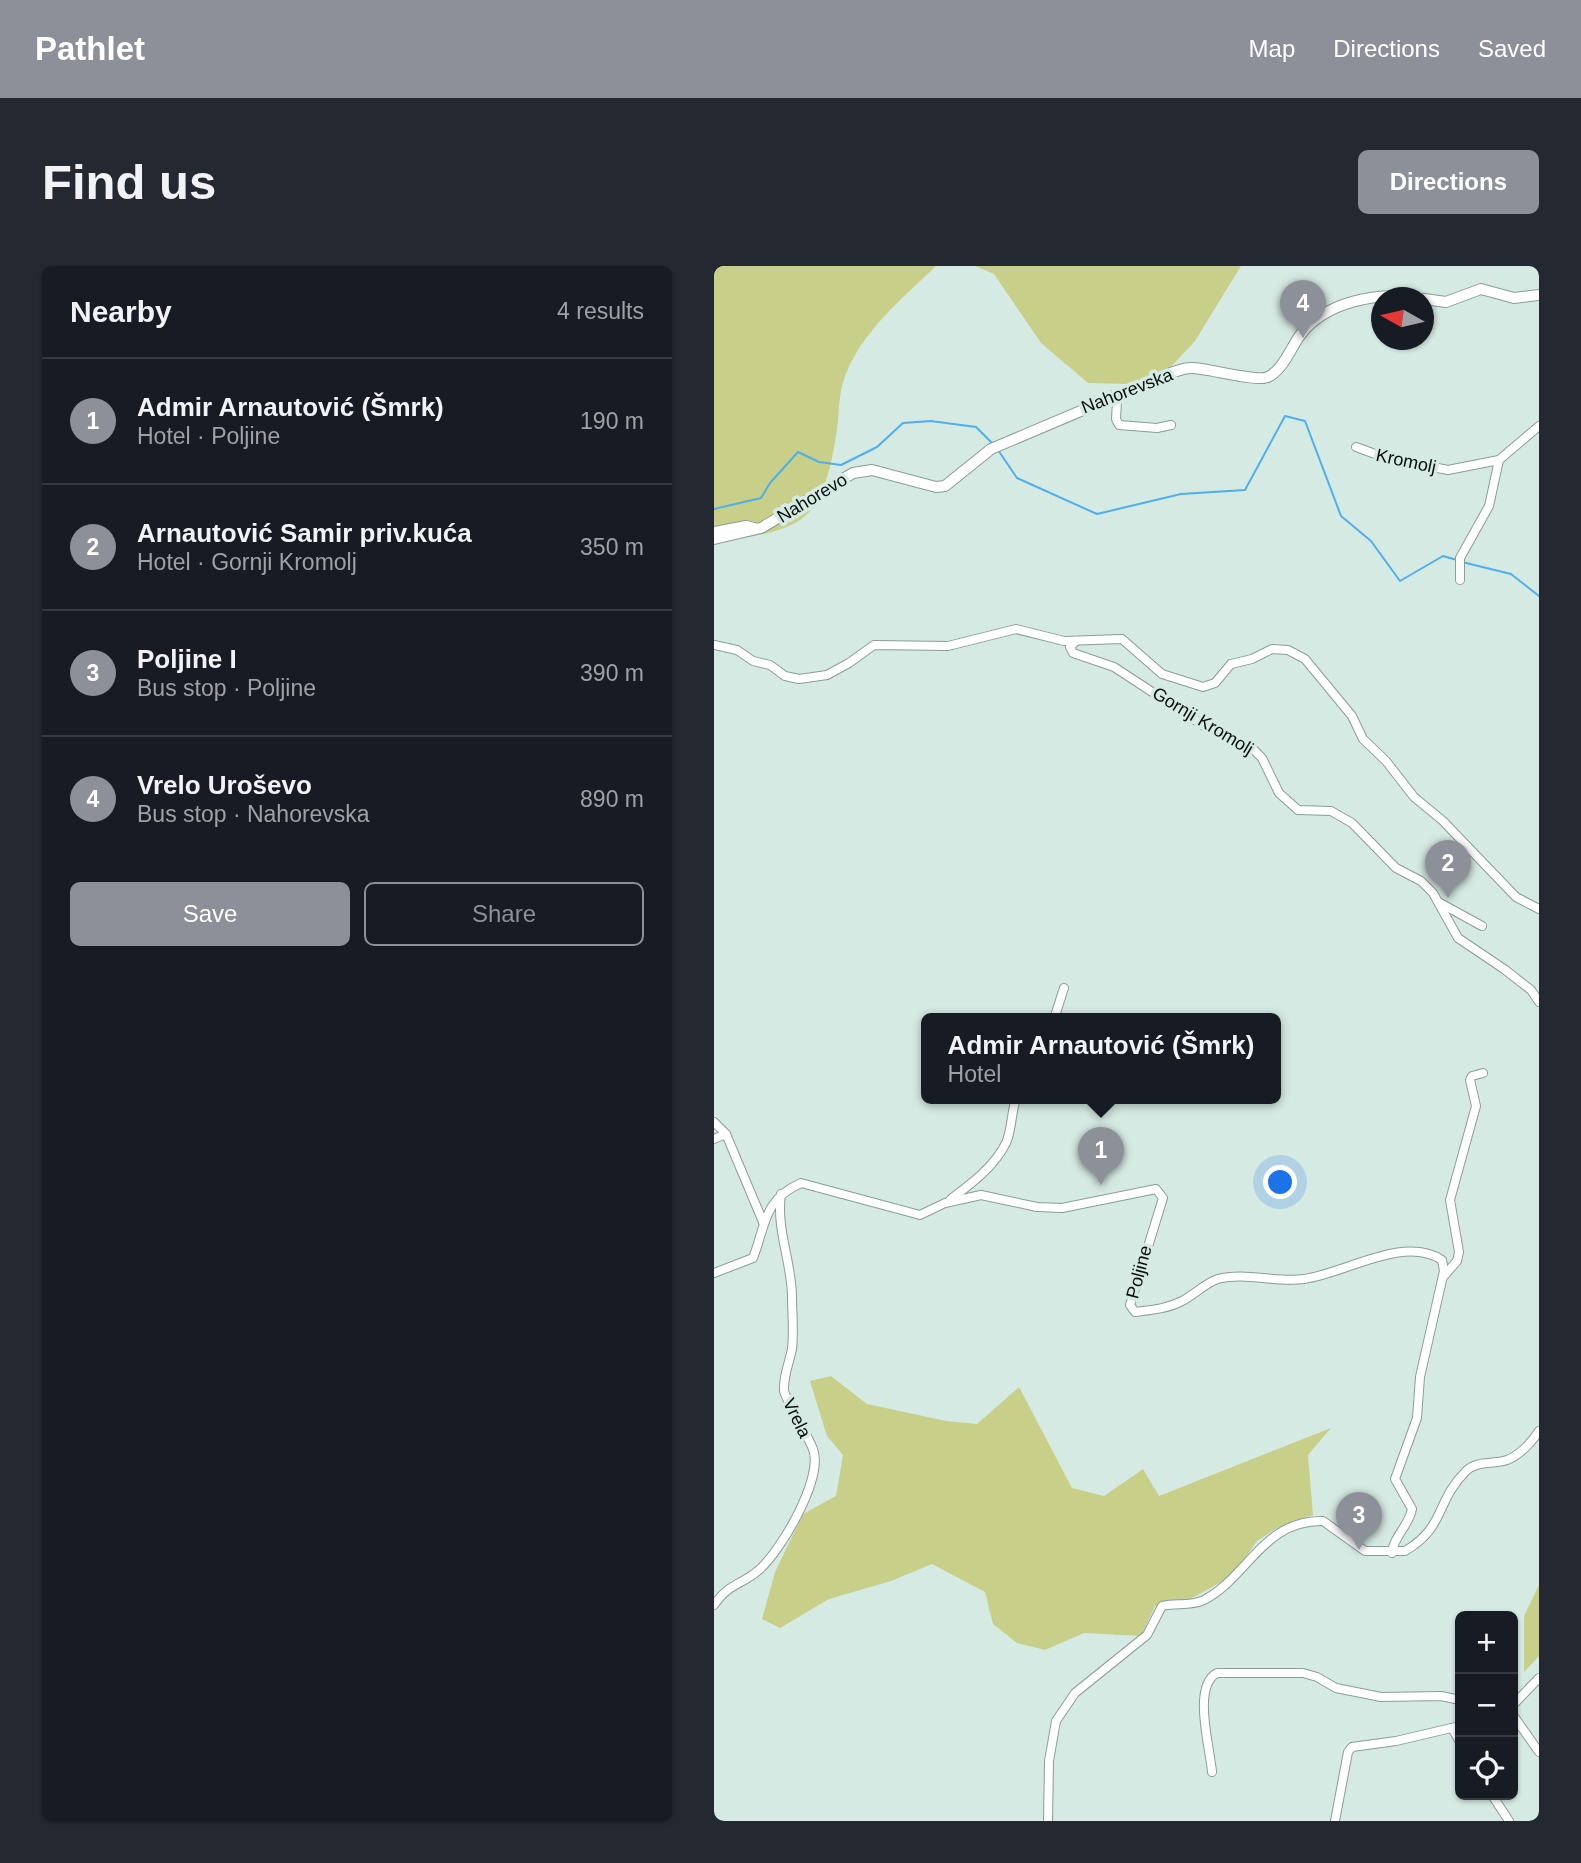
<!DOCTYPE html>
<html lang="en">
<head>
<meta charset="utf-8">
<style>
	body { margin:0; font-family:Helvetica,sans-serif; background:#242831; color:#f1f3f6 }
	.controls { position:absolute; right:21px; bottom:21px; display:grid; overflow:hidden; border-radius:10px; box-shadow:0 2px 5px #0004 }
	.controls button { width:63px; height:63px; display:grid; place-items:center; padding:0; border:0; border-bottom:2px solid #363941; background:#171b24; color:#f1f3f6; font:35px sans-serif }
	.compass { position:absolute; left:657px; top:21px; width:63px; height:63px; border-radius:50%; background:#171b24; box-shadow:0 2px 5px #0004; rotate:278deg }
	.you { position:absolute; left:567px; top:917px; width:24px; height:24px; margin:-18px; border:5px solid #fff; border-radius:50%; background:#1a73e8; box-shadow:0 0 0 10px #1a73e833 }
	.badge { display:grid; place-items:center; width:46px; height:46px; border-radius:50%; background:#8c9099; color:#fff; font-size:23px; font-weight:700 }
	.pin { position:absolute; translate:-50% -58px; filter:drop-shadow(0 2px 4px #0008) }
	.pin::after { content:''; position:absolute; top:37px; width:24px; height:21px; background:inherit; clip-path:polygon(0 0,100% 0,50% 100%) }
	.popup { position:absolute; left:207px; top:747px; width:360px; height:91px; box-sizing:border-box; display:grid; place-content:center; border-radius:10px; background:#171b24; filter:drop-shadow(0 2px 5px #0005); font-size:23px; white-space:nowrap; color:#9ea1a6 }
	.popup b { font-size:26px; color:#f1f3f6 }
	.popup::after { content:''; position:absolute; left:50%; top:100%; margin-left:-14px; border:14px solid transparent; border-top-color:#171b24 }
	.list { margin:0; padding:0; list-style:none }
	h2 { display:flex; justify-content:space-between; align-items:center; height:91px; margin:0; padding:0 28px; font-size:30px }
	h2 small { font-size:23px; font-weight:400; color:#9ea1a6 }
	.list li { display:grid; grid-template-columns:46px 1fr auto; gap:21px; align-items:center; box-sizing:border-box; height:126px; padding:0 28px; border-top:2px solid #363941 }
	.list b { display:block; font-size:26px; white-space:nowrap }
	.list p { margin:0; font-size:23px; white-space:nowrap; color:#9ea1a6 }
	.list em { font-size:23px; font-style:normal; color:#9ea1a6 }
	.actions { display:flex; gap:14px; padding:21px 28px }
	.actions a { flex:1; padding:16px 0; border:2px solid #8c9099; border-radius:10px; text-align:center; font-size:24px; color:#8c9099 }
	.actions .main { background:#8c9099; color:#fff }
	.icon { flex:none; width:38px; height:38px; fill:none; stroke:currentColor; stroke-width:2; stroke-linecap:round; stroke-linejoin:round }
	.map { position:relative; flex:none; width:825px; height:1555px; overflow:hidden; border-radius:10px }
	header { display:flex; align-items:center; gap:42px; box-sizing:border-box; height:98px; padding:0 35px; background:#8c9099; color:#fff }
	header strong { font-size:33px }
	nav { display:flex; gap:38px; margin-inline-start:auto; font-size:24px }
	.intro { display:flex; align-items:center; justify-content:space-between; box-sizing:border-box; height:168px; padding:0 42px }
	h1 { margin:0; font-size:49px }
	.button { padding:18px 32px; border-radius:10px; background:#8c9099; color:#fff; font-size:24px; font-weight:700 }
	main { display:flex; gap:42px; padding:0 42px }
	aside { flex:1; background:#171b24; border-radius:10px; box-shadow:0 2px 5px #0004 }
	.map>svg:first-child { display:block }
	.green { fill:#c8cf89 }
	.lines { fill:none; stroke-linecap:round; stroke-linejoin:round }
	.stream { stroke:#50afea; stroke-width:2 }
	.minor-casing { stroke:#8a9d98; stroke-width:10 }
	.tertiary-casing { stroke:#8a9d98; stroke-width:12 }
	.minor { stroke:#fff; stroke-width:8 }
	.tertiary { stroke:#fff; stroke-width:10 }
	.labels { text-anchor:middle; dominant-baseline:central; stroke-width:7; stroke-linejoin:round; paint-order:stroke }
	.street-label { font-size:18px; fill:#070e0c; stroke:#d6eae4 }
</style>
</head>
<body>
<header>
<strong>Pathlet</strong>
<nav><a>Map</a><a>Directions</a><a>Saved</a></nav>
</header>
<div class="intro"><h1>Find us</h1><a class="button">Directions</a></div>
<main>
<aside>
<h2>Nearby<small>4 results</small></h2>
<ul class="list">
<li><span class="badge">1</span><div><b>Admir Arnautović (Šmrk)</b><p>Hotel · Poljine</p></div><em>190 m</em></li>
<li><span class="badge">2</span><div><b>Arnautović Samir priv.kuća</b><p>Hotel · Gornji Kromolj</p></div><em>350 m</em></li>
<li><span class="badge">3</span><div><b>Poljine I</b><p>Bus stop · Poljine</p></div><em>390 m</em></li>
<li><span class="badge">4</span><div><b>Vrelo Uroševo</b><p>Bus stop · Nahorevska</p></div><em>890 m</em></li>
</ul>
<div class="actions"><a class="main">Save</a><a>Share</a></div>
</aside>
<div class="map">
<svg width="825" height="1555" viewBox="0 0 825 1555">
	<rect width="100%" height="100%" fill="#d6eae4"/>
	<g class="green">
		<path d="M0 0H222C188 33 149 64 131 110 125 125 125 146 123 163 109 258 91 264 0 276Z"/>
		<path d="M261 0H527L481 75 453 105 412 118 374 117 327 77 280 8Z"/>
		<path d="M117 1110 153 1138 232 1155 263 1158 305 1121 358 1222 390 1230 429 1203 445 1230 617 1162 594 1189 599 1249 563 1262 543 1275 518 1310 476 1333 441 1340 427 1370 370 1367 331 1384 303 1377 279 1358 271 1326 218 1298 177 1315 115 1333 66 1362 48 1353 61 1306 89 1248 122 1230 129 1189 113 1170 96 1115Z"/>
		<path d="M825 1319V1390L810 1406V1350Z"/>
	</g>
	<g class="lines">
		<g class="stream">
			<path d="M284 184 303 212 383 248 467 228 531 224 571 150 591 155 627 250 657 275 686 315 729 290 743 294"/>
			<path d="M0 243 47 232 56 217 84 186 105 196 127 199 163 181 189 157 217 155 262 161 280 179"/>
			<path d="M748 296 797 308 825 330"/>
		</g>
		<defs>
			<g id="minor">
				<path d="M399 129 403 135 402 153 405 159 443 162 457 159"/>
				<path d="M642 181 672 192 734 204 785 194"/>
				<path d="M0 265 32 259 44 262"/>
				<path d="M746 314V292L775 240 785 194 825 160"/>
				<path d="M362 375 356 381 359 387 400 401 490 460 540 484 548 492 565 527 584 544 617 545 638 557 682 602 707 615 719 627 744 672 790 703 817 724 825 736"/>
				<path d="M0 379 23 384 39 395 56 399 71 410 85 413 113 409 135 397 160 379 234 380 302 363 350 375 408 373 448 408 489 421 501 417 517 398 538 393 558 383 574 384 591 393 638 450 649 473 672 495 700 531 729 555 802 631 825 643"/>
				<path d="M726 637 768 660"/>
				<path d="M340 753 350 722"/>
				<path d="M0 856 12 868 49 956"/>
				<path d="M0 873 12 868"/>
				<path d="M237 933C257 918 280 901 292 877 298 864 297 847 302 833"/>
				<path d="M0 1007 39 992C52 959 49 934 87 917L206 949 231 937 267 929 323 941 348 942 442 923 449 932 416 1039 421 1046C437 1044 453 1043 468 1035 480 1029 491 1017 504 1013 531 1006 563 1017 590 1013 633 1007 689 969 728 994L730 1005 706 1111 703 1152 681 1213 698 1243C695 1260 679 1271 678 1287"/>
				<path d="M729 1011 743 995 745 986 736 934 762 840 756 814 758 810 769 807"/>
				<path d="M0 1339C16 1316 27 1320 46 1303 67 1284 110 1212 99 1183 91 1163 77 1146 70 1125 69 1110 75 1098 78 1083 80 1066 78 1046 78 1029 77 994 62 963 67 928"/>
				<path d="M799 1439 825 1412"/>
				<path d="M799 1449 825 1486"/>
				<path d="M738 1462 746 1476"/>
				<path d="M498 1506C496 1481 478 1420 503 1407H589L603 1411 622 1422 667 1431 727 1430 746 1434"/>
				<path d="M778 1529 795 1555"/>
				<path d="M334 1555 335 1495 342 1455 361 1427 433 1369 448 1340C462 1336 475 1341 490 1334 535 1310 549 1254 609 1255L651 1285H691C732 1261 721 1236 752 1205 764 1194 778 1199 793 1194 806 1189 818 1176 825 1165"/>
				<path d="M621 1555 634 1486 638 1481 682 1475 746 1460"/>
			</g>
			<g id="tertiary">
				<path d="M710 33 732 36 767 23 800 32 825 29"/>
				<path d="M0 273 47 262 139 207 158 204 222 221 231 220 277 183 454 108C462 105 471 101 480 102 495 103 545 116 554 111 569 104 577 81 587 68 612 36 662 26 700 32"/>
			</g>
		</defs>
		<use href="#minor" class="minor-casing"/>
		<use href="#tertiary" class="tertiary-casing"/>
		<use href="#minor" class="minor"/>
		<use href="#tertiary" class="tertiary"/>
	</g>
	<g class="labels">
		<g class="street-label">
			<text transform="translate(413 125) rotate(-21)">Nahorevska</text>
			<text transform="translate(692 195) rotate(12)">Kromolj</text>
			<text transform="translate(98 232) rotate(-31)">Nahorevo</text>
			<text transform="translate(489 455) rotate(31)">Gornji Kromolj</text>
			<text transform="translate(425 1006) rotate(-75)">Poljine</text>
			<text transform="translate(83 1152) rotate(64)">Vrela</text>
		</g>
	</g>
</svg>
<div class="controls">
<button>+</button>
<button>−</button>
<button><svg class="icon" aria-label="locate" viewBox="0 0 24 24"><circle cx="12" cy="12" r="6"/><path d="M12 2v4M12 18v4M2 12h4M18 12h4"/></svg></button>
</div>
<svg class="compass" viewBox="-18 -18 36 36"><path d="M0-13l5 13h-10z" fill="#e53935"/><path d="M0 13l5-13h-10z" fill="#9ea1a6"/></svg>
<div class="you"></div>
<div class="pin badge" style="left:387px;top:919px">1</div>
<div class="popup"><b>Admir Arnautović (Šmrk)</b>Hotel</div>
<div class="pin badge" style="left:734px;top:632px">2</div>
<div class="pin badge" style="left:645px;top:1284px">3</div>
<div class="pin badge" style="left:589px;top:72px">4</div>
</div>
</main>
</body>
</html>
